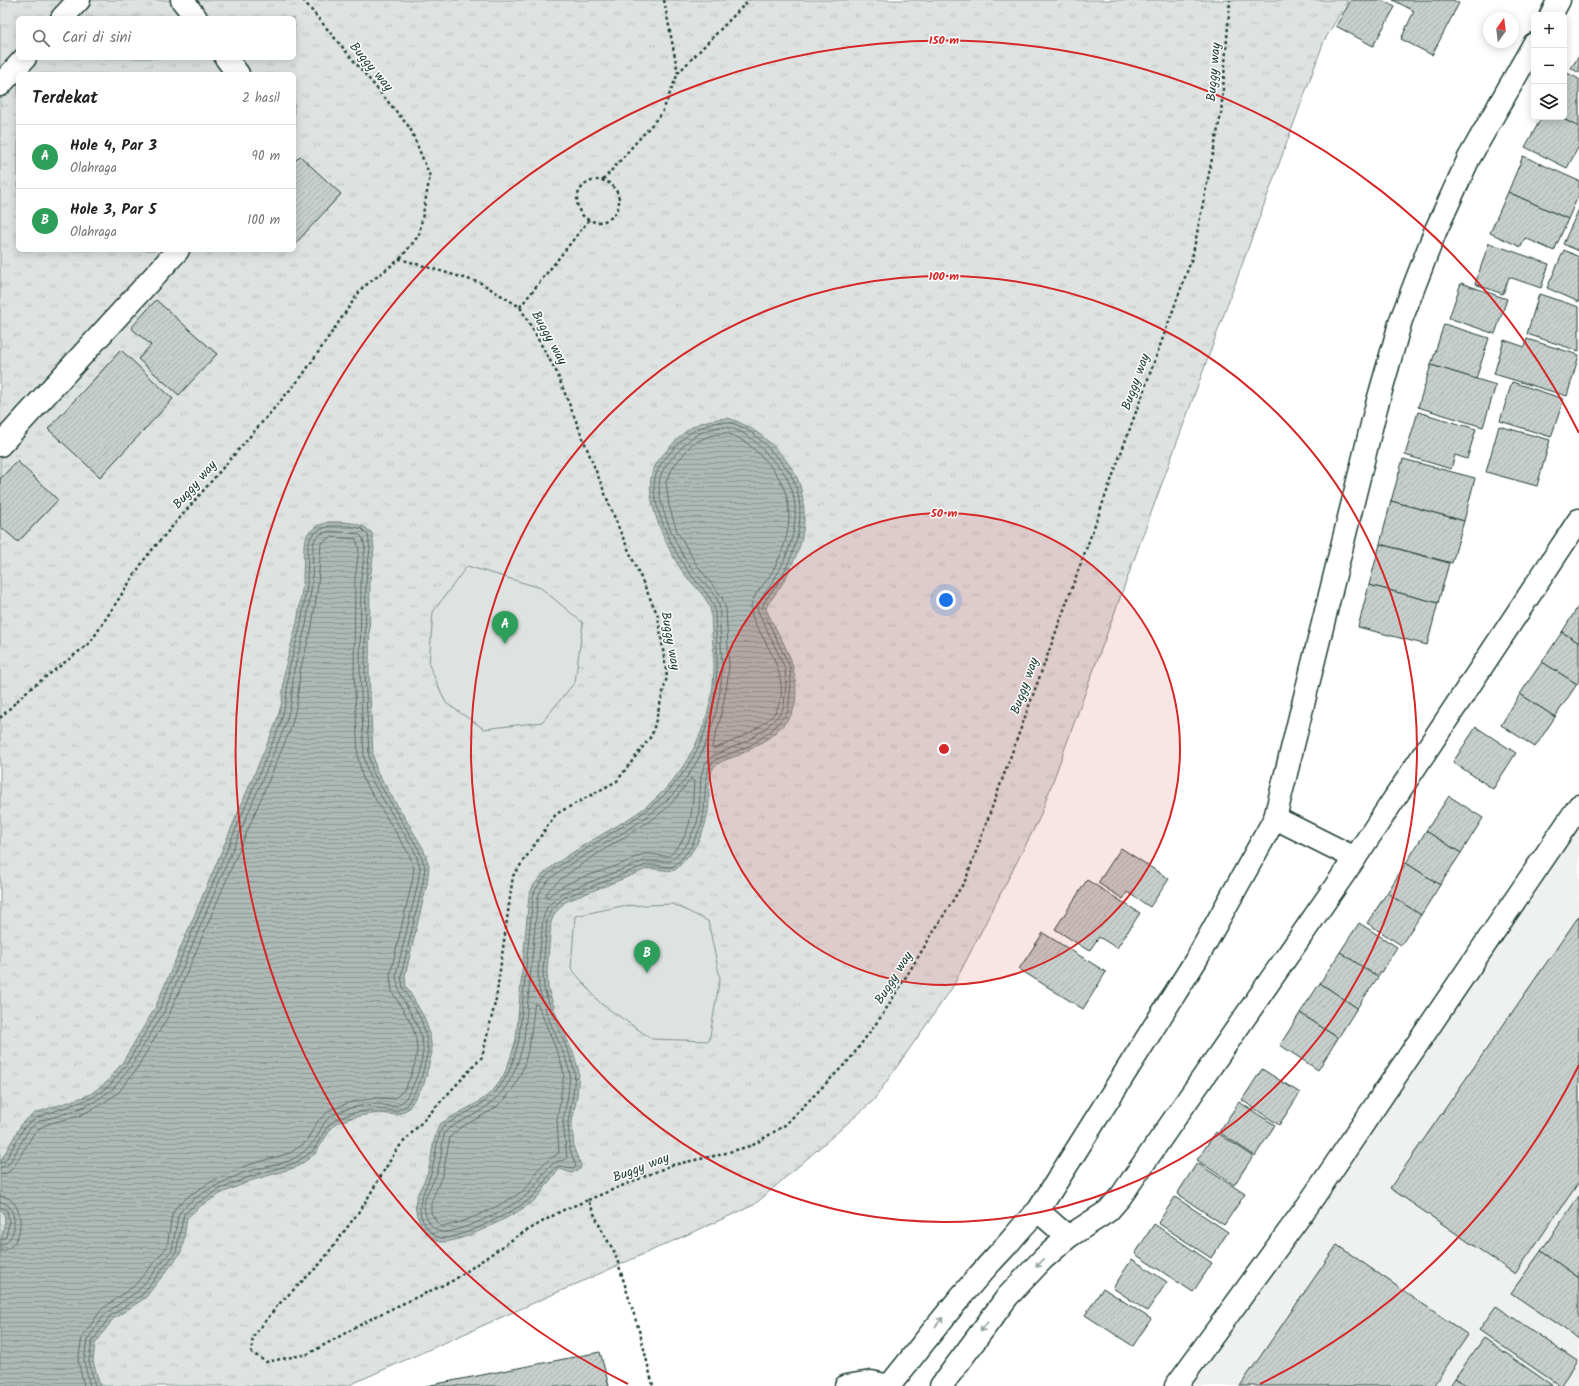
<!DOCTYPE html>
<html lang="id">
<head>
<meta charset="utf-8">
<style>
	body { margin:0; font-family:Kalam,sans-serif; background:#f6f6f6; color:#222 }
	.controls { position:absolute; right:12px; top:12px; display:grid; overflow:hidden; border-radius:6px; box-shadow:0 2px 10px #0003 }
	.controls button { width:36px; height:36px; display:grid; place-items:center; padding:0; border:0; border-bottom:1px solid #e0e0e0; background:#fff; color:#222; font:20px sans-serif }
	.compass { position:absolute; left:1483px; top:12px; width:36px; height:36px; border-radius:50%; background:#fff; box-shadow:0 2px 10px #0003; rotate:14deg }
	.you { position:absolute; left:946px; top:600px; width:14px; height:14px; margin:-10px; border:3px solid #fff; border-radius:50%; background:#1a73e8; box-shadow:0 0 0 6px #1a73e833 }
	.badge { display:grid; place-items:center; width:26px; height:26px; border-radius:50%; background:#0f766e; color:#fff; font-size:13px; font-weight:700 }
	.pin { position:absolute; translate:-50% -33px; filter:drop-shadow(0 1px 2px #0008) }
	.pin::after { content:''; position:absolute; top:21px; width:14px; height:12px; background:inherit; clip-path:polygon(0 0,100% 0,50% 100%) }
	.list { margin:0; padding:0; list-style:none }
	h2 { display:flex; justify-content:space-between; align-items:center; height:52px; margin:0; padding:0 16px; font-size:17px }
	h2 small { font-size:13px; font-weight:400; color:#767676 }
	.list li { display:grid; grid-template-columns:26px 1fr auto; gap:12px; align-items:center; box-sizing:border-box; height:64px; padding:0 16px; border-top:1px solid #e0e0e0 }
	.list b { display:block; font-size:15px; white-space:nowrap }
	.list p { margin:0; font-size:13px; white-space:nowrap; color:#767676 }
	.list em { font-size:13px; font-style:normal; color:#767676 }
	.icon { flex:none; width:22px; height:22px; fill:none; stroke:currentColor; stroke-width:2; stroke-linecap:round; stroke-linejoin:round }
	.map { position:relative; flex:none; width:1579px; height:1386px; overflow:hidden }
	.search { position:absolute; background:#fff; box-shadow:0 2px 10px #0003; left:16px; top:16px; width:280px; height:44px; display:flex; align-items:center; gap:10px; box-sizing:border-box; padding:0 14px; border-radius:6px; color:#767676; font-size:15px }
	.panel { position:absolute; background:#fff; box-shadow:0 2px 10px #0003; left:16px; top:72px; width:280px; height:180px; border-radius:6px }
	.map>svg:first-child { display:block }
	.built { fill:#eef1f0 }
	.grass { fill:url(#grass-tufts); stroke:#7e908b; fill-rule:evenodd }
	.green { fill:#dee3e2; stroke:#7e908b }
	.water { fill:url(#water-rules); stroke:#758883 }
	.lines { fill:none; stroke-linecap:round; stroke-linejoin:round }
	.shore { stroke:#596f68; stroke-width:1 }
	.building { fill:url(#building-hatch); stroke:#1f3d34 }
	.minor-casing { stroke:#1f3d34; stroke-width:25 }
	.path { stroke:#1f3d34; stroke-width:2.5; stroke-dasharray:3 3; stroke-linecap:butt }
	.minor { stroke:#fff; stroke-width:22 }
	.oneway { stroke:#8f9e9a }
	.ring { fill:none; stroke:#d62828; stroke-width:2 }
	.labels { text-anchor:middle; dominant-baseline:central; stroke-width:3; stroke-linejoin:round; paint-order:stroke }
	.street-label { font-size:13px; fill:#1f3d34; stroke:#fff }
	.centre { fill:#d62828; stroke:#fff; stroke-width:2 }
	.ring-label { font-size:12px; text-anchor:middle; font-weight:bold; fill:#d62828; stroke:#fff; stroke-width:3; stroke-linejoin:round; paint-order:stroke }
</style>
</head>
<body>
<div class="map">
<svg width="1579" height="1386" viewBox="0 0 1579 1386">
	<defs>
		<pattern id="grass-tufts" width="24" height="20" patternUnits="userSpaceOnUse"><rect width="24" height="20" fill="#dee3e2"/><path d="M3 7l-1-3M5 7V3M7 7l1-3M15 17l-1-3M17 17v-4M19 17l1-3" fill="none" stroke="#bec4c2"/></pattern>
		<pattern id="water-rules" width="6" height="5" patternUnits="userSpaceOnUse"><rect width="6" height="5" fill="#afbab7"/><path d="M0 2.5h6" fill="none" stroke="#8e9896"/></pattern>
		<pattern id="building-hatch" width="6" height="6" patternUnits="userSpaceOnUse"><rect width="6" height="6" fill="#c7cfcc"/><path d="M-1 1l2-2M0 6l6-6M5 7l2-2" fill="none" stroke="#aab3b0"/></pattern>
	</defs>
	<rect width="100%" height="100%" fill="#fff"/>
	<filter id="ink" filterUnits="userSpaceOnUse"><feTurbulence type="fractalNoise" baseFrequency=".025" numOctaves="2"/><feDisplacementMap in="SourceGraphic" scale="8" xChannelSelector="R" yChannelSelector="G"/><feConvolveMatrix kernelMatrix="1 2 1 2 8 2 1 2 1" color-interpolation-filters="sRGB"/></filter>
	<g filter="url(#ink)">
		<path class="built" d="M1579 800V1386H1170Z"/>
		<path class="grass" d="M0 0H1348L1324 41 1039 819 952 988 873 1101 754 1205 347 1386H0ZM18 18H294V58H18ZM18 74H294V250H18Z"/>
		<g class="green">
			<path d="M467 566 541 588 583 623 575 682 542 722 484 729 446 703 429 665 433 612Z"/>
			<path d="M673 904 708 921 720 978 709 1041 652 1039 600 1003 571 968 575 916 622 906Z"/>
		</g>
		<g class="water">
			<path d="M728 418C754 426 778 447 793 470 806 491 807 526 799 548 794 562 787 576 779 589 775 595 768 602 766 609 772 624 782 638 788 653 795 668 800 700 791 715 780 732 761 744 743 753 734 758 717 760 712 770 708 780 709 791 709 800 708 828 696 852 675 870 665 872 657 868 647 869L565 902 555 913 551 922 547 971 548 988 556 1014 574 1055 579 1072 577 1096 572 1122 574 1149 581 1165 580 1169 572 1173 560 1169C548 1179 544 1194 531 1203 513 1216 463 1242 442 1242 432 1241 425 1233 421 1225 417 1217 414 1208 416 1199 418 1191 423 1184 426 1177 433 1160 431 1140 440 1124 457 1112 482 1104 496 1087 507 1073 511 1056 516 1039L529 895C538 872 562 860 581 847 605 832 632 819 653 801 691 767 714 717 714 666 714 648 711 630 711 612 708 597 694 586 685 575 669 554 646 504 651 478 652 467 661 457 668 449 688 427 697 420 728 418Z"/>
			<path d="M328 522C345 522 360 521 372 533L374 549 370 580 369 672 373 755 377 772 423 848 429 866 427 884 405 976 406 986 424 1017 430 1035 432 1052 424 1084 408 1109 397 1115 378 1113 354 1117 336 1123 330 1130 315 1154 297 1167 250 1181 220 1194 199 1207 187 1218 183 1246 180 1254 145 1298 113 1319 95 1344 93 1361 100 1386H0V1244L5 1221 4 1213 0 1209V1162L22 1123 35 1113 89 1095 107 1082 122 1063 155 1008 276 723 282 702 285 668 297 623 303 583 304 544 308 533 317 526Z"/>
		</g>
		<g class="lines">
			<g class="shore">
				<path d="M719 422C740 421 757 435 770 450 777 457 785 465 790 473 809 507 798 547 781 578 776 588 764 598 762 609L790 667 791 683 788 712 770 732 751 745 715 760 709 767 706 777 704 811 702 824 691 847 681 860 674 866 669 867 654 865H646L563 898 551 910 547 921 543 971 544 989 553 1015 570 1056 575 1073 573 1095 568 1122 570 1150 576 1166 573 1168 558 1166C547 1175 542 1189 531 1198 516 1211 460 1239 442 1238 435 1237 431 1232 427 1228 414 1210 422 1197 429 1179 436 1163 435 1140 443 1126 453 1120 463 1115 473 1109 503 1092 511 1072 519 1039L533 896C540 874 565 863 583 851 607 835 633 822 654 804 695 771 715 720 717 668 718 650 715 630 715 611 712 595 697 584 688 571 674 552 649 502 655 478 657 469 663 461 669 454 687 434 691 429 719 422Z"/>
				<path d="M719 427C738 426 754 439 766 453 772 460 781 467 786 476 804 508 793 548 775 578 770 588 759 598 757 609L785 668 786 683 784 707 780 714 766 728 749 740 713 756 705 764 701 776 699 811 697 823 687 844 671 861H644L562 893 547 907 543 919 538 971 539 989 548 1017 565 1057 570 1073 568 1095 563 1121 567 1159C563 1161 559 1160 556 1162 543 1169 539 1184 528 1194 514 1206 461 1233 443 1232 432 1232 425 1216 424 1207 424 1195 434 1182 438 1170 441 1158 442 1146 444 1134L447 1130C456 1123 467 1119 477 1113 507 1094 516 1074 524 1040L538 897C544 878 568 866 584 856 609 841 635 827 658 808 696 777 716 731 721 682 723 664 721 646 720 628 719 619 721 609 718 601 712 588 699 579 691 568 678 550 654 500 660 478 662 469 669 462 675 455 691 437 695 433 719 427Z"/>
				<path d="M726 433C746 439 758 452 771 467 799 500 791 542 769 577 763 586 752 596 751 607 750 619 761 633 766 643 776 661 787 686 778 707 770 726 732 742 713 749L712 747 720 720 727 684 729 666 726 609 722 597 696 564 677 531 669 506 666 481 674 466 692 444 709 436Z"/>
				<path d="M691 779 694 781C692 810 693 835 669 856 661 857 653 853 644 854 636 856 627 862 619 865 595 874 567 879 548 897L546 896C546 881 644 827 661 813 673 803 681 791 691 779Z"/>
				<path d="M535 1004 538 1005 560 1059 564 1074 557 1121 559 1153C551 1158 542 1164 536 1172 532 1179 530 1184 524 1190 510 1201 457 1228 440 1226L431 1213V1203L443 1173 450 1137 460 1128 494 1109 506 1098 516 1084 524 1066 530 1042Z"/>
				<path d="M0 1163 5 1161 25 1126 38 1117 92 1098 110 1085 126 1065 159 1010 280 725 286 702 289 669 301 624 307 584 308 545 311 536 319 530 329 526H350L362 529 368 535 370 549 366 580 365 672 369 756 373 773 419 850 425 867 423 883 401 976 403 988 421 1019 426 1036 428 1051 420 1083 406 1106 396 1111 377 1109 353 1113 335 1120 327 1127 313 1151 295 1163 249 1177 218 1190 196 1204 184 1214 176 1252 142 1295 110 1316 92 1342 89 1361 95 1386"/>
				<path d="M0 1168 9 1164 29 1129 40 1121 74 1111 94 1102 113 1089 130 1068 164 1012 285 726 291 703 294 670 306 625 312 584 313 546 315 539 321 534 330 531 359 534 363 538 365 549 361 580 360 672 364 757 369 776 415 852 420 867 418 883 396 975C398 1004 424 1022 423 1051 422 1065 410 1103 395 1106 389 1107 382 1104 377 1104 362 1105 346 1108 333 1115 324 1120 321 1129 317 1137 311 1146 302 1154 293 1159 278 1166 261 1167 246 1172 228 1179 186 1198 178 1216L172 1250 138 1291 106 1313 87 1340 84 1361 90 1386"/>
				<path d="M0 1174 7 1173 13 1168 34 1133 43 1126 54 1122 76 1117 97 1107 118 1093 135 1071 169 1015 291 728 297 703 300 671 312 626 318 585 321 543 331 537 356 539 359 549 355 579 354 672 358 758 363 779 409 854 414 868 412 882 390 975 392 992 411 1023 416 1038 417 1051 415 1063 410 1078 404 1090 394 1099 376 1098 351 1102 330 1110 318 1121 305 1143 290 1153 245 1166 214 1180 190 1195 177 1206 172 1214 167 1247 134 1286 102 1309 82 1337 78 1361 84 1386"/>
				<path d="M0 1196C28 1197 26 1250 0 1251"/>
				<path d="M0 1202C20 1203 18 1244 0 1245"/>
				<path d="M0 1207 7 1210 9 1222 6 1237 0 1240"/>
			</g>
		</g>
		<g class="building">
			<path d="M1351 0H1382L1395 7 1373 46 1336 26Z"/>
			<path d="M1393 0H1453L1459 3 1432 55 1401 39 1414 11Z"/>
			<path d="M1579 56V73L1571 68Z"/>
			<path d="M1565 72 1579 79V127L1559 117H1564Z"/>
			<path d="M1542 117H1559L1579 127V146L1567 168 1525 147Z"/>
			<path d="M300 156 341 194 294 245V162Z"/>
			<path d="M1523 156 1579 181V194L1568 219 1508 192Z"/>
			<path d="M1508 192 1568 219 1554 251 1525 238 1521 247 1490 233Z"/>
			<path d="M1579 209V251L1563 244Z"/>
			<path d="M1489 243 1549 264 1541 288 1509 277 1503 294 1475 284Z"/>
			<path d="M1564 250 1579 257V302L1547 288Z"/>
			<path d="M1461 283 1507 299 1495 334 1449 318Z"/>
			<path d="M1539 294 1579 307V351L1527 334Z"/>
			<path d="M156 300 217 354 179 395 138 359 151 345 131 328Z"/>
			<path d="M1444 324 1489 338 1476 379 1431 365Z"/>
			<path d="M1527 339 1579 355 1567 396 1494 374 1504 340 1525 347Z"/>
			<path d="M121 350 173 399 100 477 48 429Z"/>
			<path d="M1431 365 1496 385 1483 427 1418 407Z"/>
			<path d="M1512 382 1564 399 1551 437 1500 421Z"/>
			<path d="M1418 412 1476 429 1467 459 1455 455 1451 469 1405 455Z"/>
			<path d="M1499 426 1550 440 1537 486 1486 472Z"/>
			<path d="M1403 459 1475 478 1464 521 1391 501Z"/>
			<path d="M17 461 58 500 18 542 0 526V479Z"/>
			<path d="M1391 501 1464 521 1452 563 1380 544Z"/>
			<path d="M1380 544 1449 563 1438 603 1369 585Z"/>
			<path d="M1369 585 1438 603 1427 645 1358 627Z"/>
			<path d="M1579 605V643L1562 632Z"/>
			<path d="M1562 632 1579 643V681L1577 684 1542 662Z"/>
			<path d="M1542 662 1577 684 1555 717 1520 694Z"/>
			<path d="M1520 694 1555 717 1535 747 1501 725Z"/>
			<path d="M1476 727 1516 753 1493 789 1453 762Z"/>
			<path d="M1449 796 1483 818 1461 853 1426 831Z"/>
			<path d="M1426 831 1461 853 1440 885 1406 863Z"/>
			<path d="M1121 848 1169 879 1150 907 1127 892 1123 899 1098 883Z"/>
			<path d="M1406 863 1440 885 1421 915 1387 893Z"/>
			<path d="M1087 880 1140 913 1117 948 1099 937 1089 951 1055 929Z"/>
			<path d="M1387 893 1421 915 1401 945 1367 923Z"/>
			<path d="M1579 916V1182L1515 1274 1390 1188Z"/>
			<path d="M1359 923 1397 947 1378 977 1340 952Z"/>
			<path d="M1043 933 1106 972 1083 1009 1019 969Z"/>
			<path d="M1340 952 1378 977 1357 1008 1320 983Z"/>
			<path d="M1320 983 1357 1008 1338 1038 1300 1013Z"/>
			<path d="M1300 1013 1338 1038 1318 1070 1280 1045Z"/>
			<path d="M1262 1069 1300 1093 1279 1125 1242 1100Z"/>
			<path d="M1239 1102 1275 1125 1255 1156 1219 1132Z"/>
			<path d="M1216 1132 1253 1156 1234 1185 1197 1160Z"/>
			<path d="M1197 1163 1245 1194 1224 1225 1177 1194Z"/>
			<path d="M1579 1196V1278L1541 1251Z"/>
			<path d="M1175 1197 1228 1232 1211 1258 1158 1223Z"/>
			<path d="M1154 1224 1212 1263 1193 1292 1135 1254Z"/>
			<path d="M1337 1245 1468 1335 1433 1386H1240Z"/>
			<path d="M1541 1251 1579 1278V1339L1511 1293Z"/>
			<path d="M1132 1259 1167 1282 1147 1311 1113 1288Z"/>
			<path d="M1103 1288 1151 1319 1133 1346 1085 1315Z"/>
			<path d="M1496 1306 1577 1361 1560 1386 1479 1330Z"/>
			<path d="M1484 1338 1553 1386H1467L1455 1378Z"/>
			<path d="M600 1352 609 1386H426Z"/>
			<path d="M1455 1378 1467 1386H1450Z"/>
		</g>
		<g class="lines">
			<defs>
				<g id="minor">
					<path d="M182 0 196 18"/>
					<path d="M1551 15 1559 0"/>
					<path d="M62 18 79 0"/>
					<path d="M226 58 238 74"/>
					<path d="M0 85 25 58"/>
					<path d="M0 445 178 250"/>
					<path d="M1275 818 1355 858"/>
					<path d="M1038 1211 1068 1237 1108 1211 1121 1196 1355 858 1579 520"/>
					<path d="M846 1386 871 1382 889 1386"/>
					<path d="M889 1386C927 1339 963 1291 1005 1247 1016 1235 1025 1222 1038 1211L1196 960 1275 818 1376 408 1401 320 1435 232 1469 158 1534 44"/>
					<path d="M941 1386 1008 1296 1043 1259 1068 1237"/>
					<path d="M1176 1386 1308 1205 1579 806"/>
				</g>
			</defs>
			<use href="#minor" class="minor-casing"/>
			<g class="path">
				<path d="M303 0 410 128 430 176 419 235 400 259"/>
				<path d="M664 0 678 73"/>
				<path d="M603 180 662 113 678 73 749 0"/>
				<circle cx="598" cy="201" r="21"/>
				<path d="M520 307 589 220"/>
				<path d="M0 718 26 692 90 643 146 557 302 376 362 288 400 259 481 283 520 307 556 371 620 531 658 616 667 677 652 735 617 781 556 814 513 876 496 999 482 1057 397 1149 363 1206 320 1264 278 1305 253 1337 251 1352 266 1362 308 1354 376 1316 454 1280 516 1237 561 1211 588 1200 602 1231 615 1253 641 1337 653 1386"/>
				<path d="M588 1200 672 1165 719 1155 753 1145 785 1125 850 1059 883 1014 966 879 1192 258 1221 114 1230 0"/>
			</g>
			<use href="#minor" class="minor"/>
		</g>
		<defs><path id="oneway-shaft" d="M-6 0H5M1.5-3L5.5 0L1.5 3" fill="none" stroke-width="1.6" stroke-linecap="round" stroke-linejoin="round"/></defs>
		<g class="oneway">
			<use href="#oneway-shaft" transform="translate(1040 1263) rotate(134)"/>
			<use href="#oneway-shaft" transform="translate(939 1322) rotate(-51)"/>
			<use href="#oneway-shaft" transform="translate(984 1327) rotate(127)"/>
		</g>
	</g>
	<circle cx="944" cy="749" r="236" fill="#d62828" fill-opacity=".12"/>
	<g class="ring">
		<circle cx="944" cy="749" r="236"/>
		<circle cx="944" cy="749" r="473"/>
		<path d="M1579 1065A709 709 0 0 1 1260 1384M628 1384A709 709 0 1 1 1579 433"/>
	</g>
	<g class="labels">
		<g class="street-label">
			<text transform="translate(371 67) rotate(50)">Buggy way</text>
			<text transform="translate(1214 72) rotate(-85)">Buggy way</text>
			<text transform="translate(549 338) rotate(61)">Buggy way</text>
			<text transform="translate(1136 382) rotate(-70)">Buggy way</text>
			<text transform="translate(195 485) rotate(-49)">Buggy way</text>
			<text transform="translate(670 641) rotate(80)">Buggy way</text>
			<text transform="translate(1025 686) rotate(-70)">Buggy way</text>
			<text transform="translate(894 978) rotate(-58)">Buggy way</text>
			<text transform="translate(641 1168) rotate(-21)">Buggy way</text>
		</g>
	</g>
	<circle cx="944" cy="749" r="6" class="centre"/>
	<g class="ring-label">
		<text x="944" y="44">150 m</text>
		<text x="944" y="280">100 m</text>
		<text x="944" y="517">50 m</text>
	</g>
</svg>
<div class="controls">
<button>+</button>
<button>−</button>
<button><svg class="icon" aria-label="layers" viewBox="0 0 24 24"><path d="M12 4l9 5-9 5-9-5zM3 14l9 5 9-5"/></svg></button>
</div>
<svg class="compass" viewBox="-18 -18 36 36"><path d="M0-13l5 13h-10z" fill="#e53935"/><path d="M0 13l5-13h-10z" fill="#767676"/></svg>
<div class="you"></div>
<div class="pin badge" style="left:505px;top:644px;background:#2e9e5b">A</div>
<div class="pin badge" style="left:647px;top:973px;background:#2e9e5b">B</div>
<div class="search"><svg class="icon" aria-label="search" viewBox="0 0 24 24"><circle cx="10" cy="10" r="6"/><path d="M15 15l6 6"/></svg>Cari di sini</div>
<section class="panel">
<h2>Terdekat<small>2 hasil</small></h2>
<ul class="list">
<li><span class="badge" style="background:#2e9e5b">A</span><div><b>Hole 4, Par 3</b><p>Olahraga</p></div><em>90 m</em></li>
<li><span class="badge" style="background:#2e9e5b">B</span><div><b>Hole 3, Par 5</b><p>Olahraga</p></div><em>100 m</em></li>
</ul>
</section>
</div>
</body>
</html>
